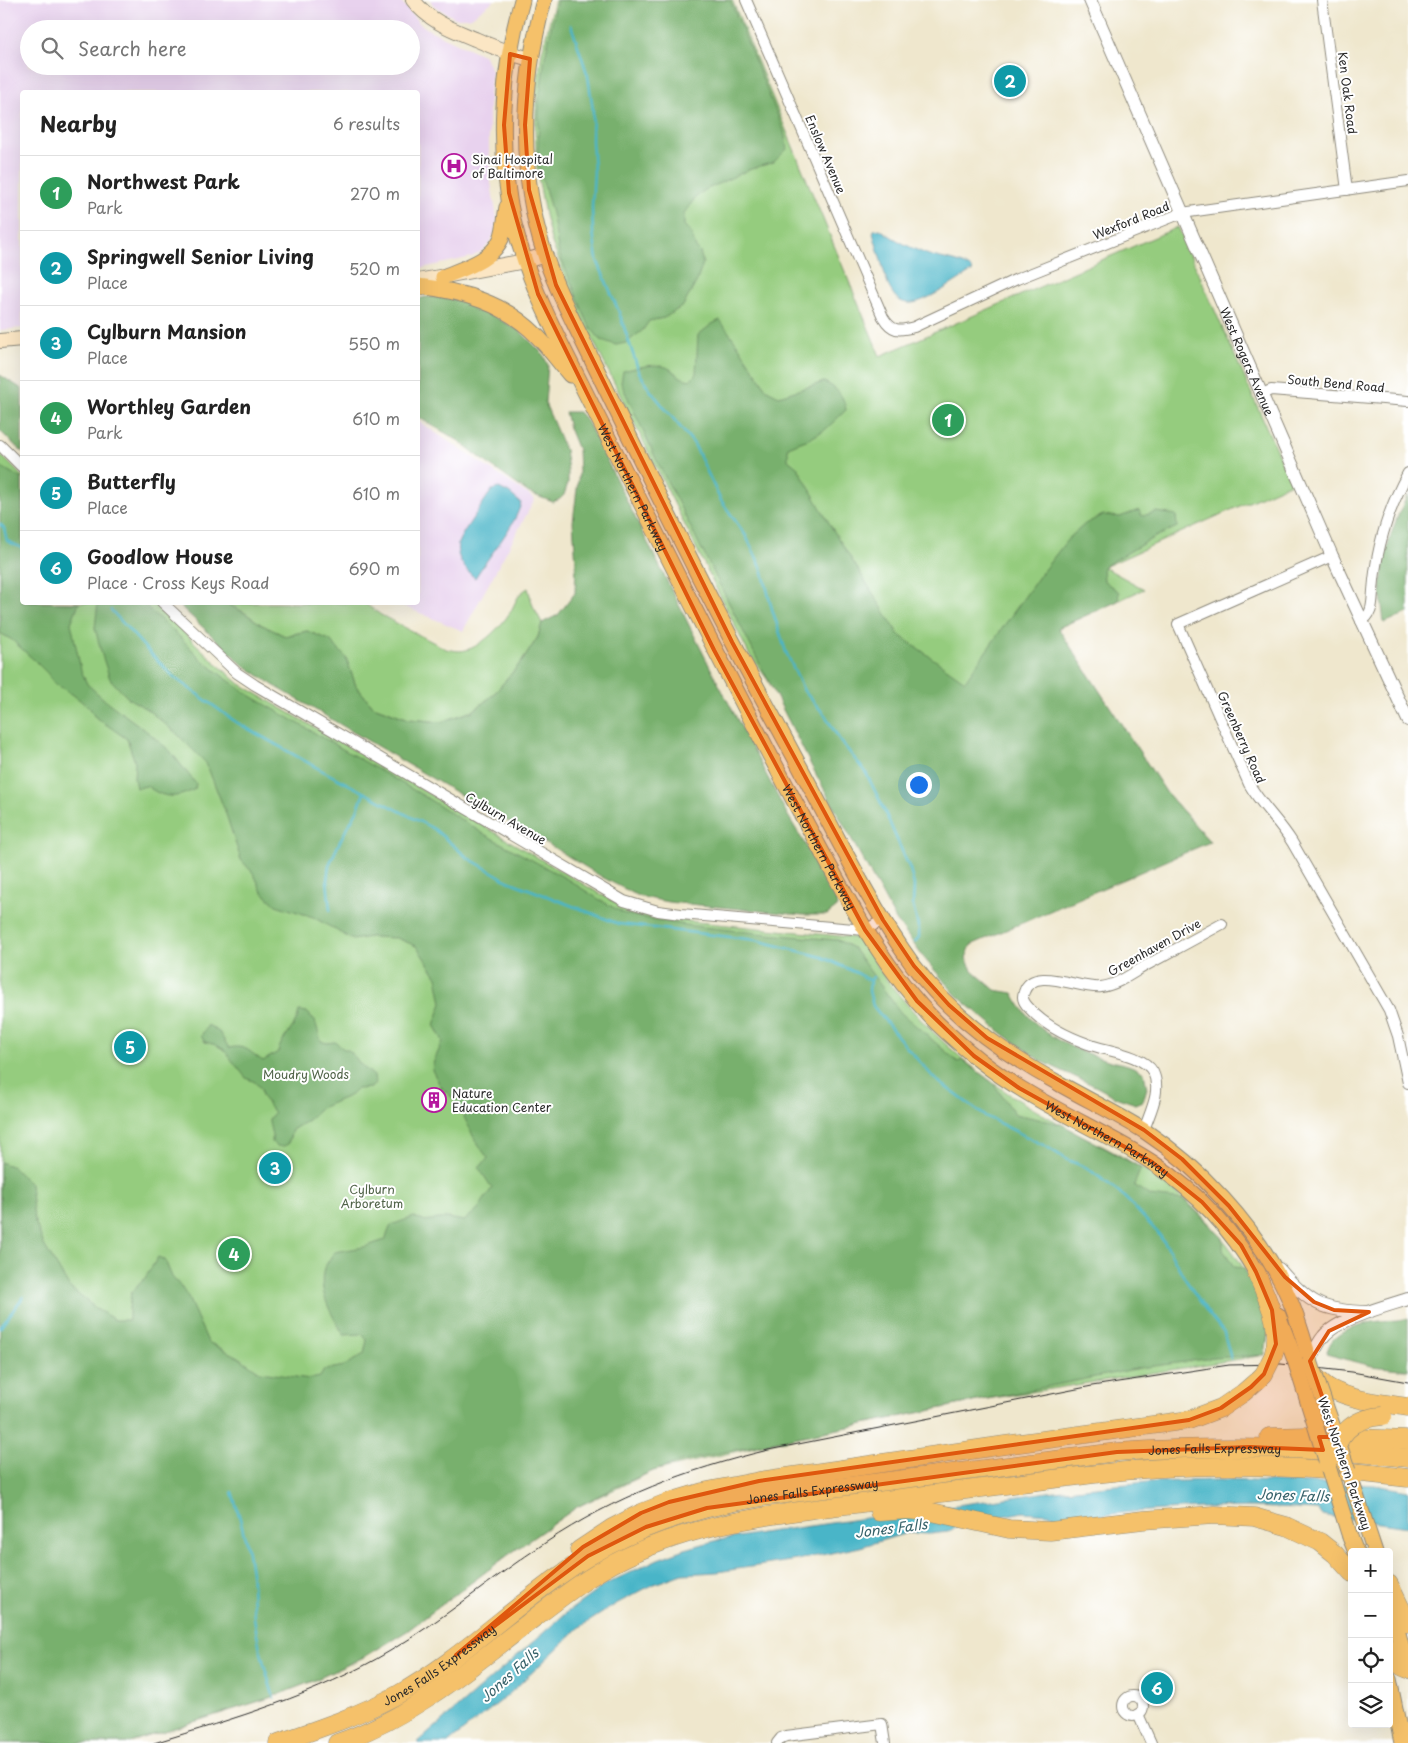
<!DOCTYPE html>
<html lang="en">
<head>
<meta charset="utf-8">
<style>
	body { margin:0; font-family:"Playpen Sans",sans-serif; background:#f2f2f2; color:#222 }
	.controls { position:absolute; right:15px; bottom:15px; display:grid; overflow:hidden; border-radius:5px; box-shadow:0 5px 20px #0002 }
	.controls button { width:45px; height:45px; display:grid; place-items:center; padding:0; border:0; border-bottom:1px solid #e0e0e0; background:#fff; color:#222; font:25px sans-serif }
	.you { position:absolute; left:918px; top:784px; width:18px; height:18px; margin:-12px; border:4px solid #fff; border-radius:50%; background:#1a73e8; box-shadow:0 0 0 8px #1a73e833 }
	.badge { display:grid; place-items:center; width:32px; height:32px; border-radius:50%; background:#b5179e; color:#fff; font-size:16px; font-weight:700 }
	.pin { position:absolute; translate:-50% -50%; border:2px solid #fff; box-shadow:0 1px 5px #0006 }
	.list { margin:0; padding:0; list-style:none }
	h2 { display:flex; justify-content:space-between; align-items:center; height:65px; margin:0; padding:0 20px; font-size:21px }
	h2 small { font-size:16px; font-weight:400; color:#767676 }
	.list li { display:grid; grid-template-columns:32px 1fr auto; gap:15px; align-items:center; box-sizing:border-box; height:75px; padding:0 20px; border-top:1px solid #e0e0e0 }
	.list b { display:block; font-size:19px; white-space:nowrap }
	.list p { margin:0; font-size:16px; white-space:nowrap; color:#767676 }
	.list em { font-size:16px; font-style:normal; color:#767676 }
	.icon { flex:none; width:28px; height:28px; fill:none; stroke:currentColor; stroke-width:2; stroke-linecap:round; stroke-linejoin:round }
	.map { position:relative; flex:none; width:1408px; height:1743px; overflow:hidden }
	.search { position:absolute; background:#fff; box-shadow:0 5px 20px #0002; left:20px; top:20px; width:400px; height:55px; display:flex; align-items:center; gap:12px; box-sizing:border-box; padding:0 18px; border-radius:28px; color:#767676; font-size:19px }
	.panel { position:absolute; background:#fff; box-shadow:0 5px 20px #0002; left:20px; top:90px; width:400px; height:515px; border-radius:5px }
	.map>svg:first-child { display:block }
	.built { fill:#e8d2ee; fill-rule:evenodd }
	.green { fill:#95cc7e; stroke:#607c54 }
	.forest { fill:#78b06d; stroke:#526e4c }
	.water { fill:#4ab5c8; stroke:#3a707a }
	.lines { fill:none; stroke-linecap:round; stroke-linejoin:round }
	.stream { stroke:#4ab5c8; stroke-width:2.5 }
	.minor-casing { stroke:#8d897c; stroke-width:12 }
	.tertiary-casing { stroke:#8d897c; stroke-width:14 }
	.secondary-casing { stroke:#8d897c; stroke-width:16 }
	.primary-casing { stroke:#8d897c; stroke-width:17 }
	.motorway-casing { stroke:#8d897c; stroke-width:19 }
	.minor { stroke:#fff; stroke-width:10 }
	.tertiary { stroke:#fff; stroke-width:12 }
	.secondary { stroke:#fbe6c4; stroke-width:14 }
	.primary { stroke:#f5c16b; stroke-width:15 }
	.motorway { stroke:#f5c16b; stroke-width:18 }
	.tram { stroke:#2b2b2b; stroke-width:1 }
	.primary-bridge-casing { stroke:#8d897c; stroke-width:17; stroke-linecap:butt }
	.motorway-bridge-casing { stroke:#8d897c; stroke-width:19; stroke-linecap:butt }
	.primary-bridge { stroke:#f5c16b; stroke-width:15 }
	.motorway-bridge { stroke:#f5c16b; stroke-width:18 }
	.marked { fill:#df570e; fill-opacity:0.2; stroke:#df570e; stroke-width:4; stroke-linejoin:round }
	.labels { text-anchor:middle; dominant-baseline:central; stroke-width:4; stroke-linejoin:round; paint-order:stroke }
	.street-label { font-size:12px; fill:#2b2b2b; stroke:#fff }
	.poi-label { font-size:12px; fill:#2b2b2b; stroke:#fff; text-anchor:start }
	.park-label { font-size:12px; fill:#506348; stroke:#fff }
	.water-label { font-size:14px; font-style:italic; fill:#37626a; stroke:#fff }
</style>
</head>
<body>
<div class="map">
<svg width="1408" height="1743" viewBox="0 0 1408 1743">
	<rect width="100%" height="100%" fill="#fff"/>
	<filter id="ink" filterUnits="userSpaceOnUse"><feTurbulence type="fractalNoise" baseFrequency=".02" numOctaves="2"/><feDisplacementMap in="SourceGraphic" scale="10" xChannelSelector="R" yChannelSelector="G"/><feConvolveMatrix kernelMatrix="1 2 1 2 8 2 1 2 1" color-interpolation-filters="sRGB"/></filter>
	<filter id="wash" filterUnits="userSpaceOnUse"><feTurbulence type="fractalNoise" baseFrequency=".0096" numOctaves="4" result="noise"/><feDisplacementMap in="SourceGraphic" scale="20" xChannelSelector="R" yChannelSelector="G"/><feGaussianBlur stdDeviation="1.12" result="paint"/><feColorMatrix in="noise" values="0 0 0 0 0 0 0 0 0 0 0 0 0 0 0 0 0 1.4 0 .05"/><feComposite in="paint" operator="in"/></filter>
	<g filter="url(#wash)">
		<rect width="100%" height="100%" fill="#efe7cd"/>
		<g class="built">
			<path d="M0 0H400L419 23 429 30 485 56 492 73 489 92V148L491 183 497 219 494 235 485 249 472 257 418 269V92H22V328L0 330ZM29 29H411V66H29Z"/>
			<path d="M430 0H495L470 18H455L434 6Z"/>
			<path d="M418 421 535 499 463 631 396 603 418 602Z"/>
		</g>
		<g class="green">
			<path d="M555 0H732L880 356 1178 227 1291 483 1104 567 1144 589 1058 628 1166 792 1210 842 797 720 749 654 576 306 551 240 545 215 537 170 535 130 537 87 542 52Z"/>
			<path d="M0 454 22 476V602L153 603 218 665 240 684 626 909 666 919 859 938C868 951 876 964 884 976 914 1016 952 1053 992 1082 1038 1116 1091 1138 1140 1167 1184 1193 1229 1238 1252 1283 1258 1294 1268 1308 1269 1321 1270 1332 1266 1344 1265 1355L987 1399 784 1440 653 1471 577 1507 508 1555 407 1631 366 1656 313 1681 269 1698 127 1743H0Z"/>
			<path d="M528 588 533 606 542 623 538 637 523 660 493 695 473 711 441 722 409 719 373 706 356 686 346 658 307 631 285 636 262 625 245 613 226 603H364L381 615 446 649C453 650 459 652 466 650 482 646 504 624 512 609 517 599 518 594 528 588Z"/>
		</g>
		<g class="forest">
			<path d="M557 0H730L784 131 787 149 774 162 748 170 705 190 696 197 690 205 684 214V225L691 233 696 248 700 252 703 263 697 281 683 306 664 318 649 321 643 330 626 343 616 345 601 340 590 327 585 316 559 254 553 217 539 167 538 155 539 102 545 57Z"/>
			<path d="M426 297H439L476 303 492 315 520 331 543 354 548 365 545 403 565 450 568 470V483L564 495 560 499 553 502 529 493 491 466 459 441 418 417V299Z"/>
			<path d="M720 320 738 345 767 390 779 396 824 382C837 388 844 396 846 410L826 429 811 438 788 447V460L798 468 832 528 899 635 965 681 1040 575 1068 539 1085 524 1103 515 1120 517 1139 510 1142 516 1156 512 1176 515 1177 527 1153 538 1103 567 1104 581 1119 592 1118 601 1058 628 1166 792 1210 842 971 945 966 958 972 970 995 990 1013 993C1032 1031 1066 1047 1104 1059 1121 1064 1129 1063 1144 1073L1147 1088 1143 1101 1136 1104 1115 1097 1099 1088 1041 1061 1002 1033 957 996 924 958 896 920 812 767 657 461 621 383 623 371C636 368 657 361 670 369 679 375 677 377 690 380L696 374 698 335 712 324Z"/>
			<path d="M0 375 22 389V452L0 431Z"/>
			<path d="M565 412H579L587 421 714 675 787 814 835 895 837 907 827 915H803L668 902 638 896 602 877 543 841 457 793 273 685 242 664 177 603H226L245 613 262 625 285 636 307 631 330 640 346 658 356 686 373 706 409 719 441 722 473 711 493 695 523 660 538 637 542 623 558 615 575 593 576 564 573 522 579 472 578 450 569 428Z"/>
			<path d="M0 466 22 479V602L79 603 71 623 81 670 87 684 106 701 149 733 170 751 196 784 195 789C177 799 164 799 147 786L136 788 134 778 135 762 127 739 94 716 90 708 72 694 54 683 48 674 33 659 12 640 0 633Z"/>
			<path d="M1408 495V613L1384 623C1383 613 1381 602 1381 592 1382 559 1392 524 1408 495Z"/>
			<path d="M98 602 140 603 144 605 175 632 202 660 225 678 251 696 422 795 484 834 567 879 600 900 625 914 685 925 767 934 838 940 853 948 901 1013 958 1062 963 1060 993 1083 1015 1114 1061 1124 1141 1168 1134 1185 1150 1196 1184 1200 1223 1238V1249L1234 1267 1244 1268 1265 1307 1269 1321 1265 1355 1213 1358 1140 1368 719 1453 677 1463 653 1471 615 1487 577 1507 508 1555 407 1631 366 1656 313 1681 269 1698 127 1743H0V1162L13 1167 30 1184 34 1219 44 1245 70 1288 98 1310 115 1320H129V1308L131 1293 145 1278 158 1257 165 1260 172 1277 185 1291 208 1342 238 1357 260 1372 310 1379 320 1377 324 1370 344 1366 364 1354 367 1340 362 1334 344 1335C333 1317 319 1295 323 1273 324 1266 331 1258 334 1252L364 1247 385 1240 391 1225 414 1217 423 1221 448 1218 464 1221 478 1209 492 1188 479 1168 488 1158 476 1142 457 1102 441 1087 432 1070 434 1061 443 1041 434 1025 442 1003 437 977 416 946 397 938 370 937 353 940 313 917 276 905 262 892 254 874 241 860 225 811 206 763 176 733 148 710 128 698 110 679 102 655 95 628Z"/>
			<path d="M299 1011 307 1012 315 1021 321 1041 326 1043 336 1042 342 1048 350 1051 362 1066 374 1076 375 1083 371 1088 357 1089 351 1095 321 1108 308 1120 292 1130 288 1144C282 1148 276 1147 272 1142 273 1133 269 1127 269 1119L274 1113 262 1096 261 1089 255 1082 246 1078 223 1049 216 1045 205 1042 201 1036 208 1025 219 1032 229 1048C247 1044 250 1053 263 1061L278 1052C282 1035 296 1030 299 1011Z"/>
			<path d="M1408 1318V1370L1372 1366 1326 1354C1328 1348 1331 1340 1336 1337 1346 1328 1367 1322 1381 1321 1391 1320 1398 1321 1408 1318Z"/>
		</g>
		<g class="water">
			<path d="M880 229C895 240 911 248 929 255 941 259 965 261 973 271 959 279 922 306 907 303 897 302 892 293 888 285L873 233 874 230Z"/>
			<path d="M499 488 509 493 521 503C516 525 488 557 475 578 466 571 455 557 458 544 459 537 482 505 487 497L492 490Z"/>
			<path d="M1218 1480 1375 1485 1408 1491V1527L1321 1515 1318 1510 1255 1507 1199 1508 1130 1512 1061 1520 1050 1514 1023 1512 962 1524 948 1532 930 1534 907 1533 860 1547 797 1560 717 1572 682 1574 654 1584 616 1604 579 1628 507 1696 448 1743H417L566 1613 606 1584 658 1559 685 1549 714 1541 768 1532 1055 1491 1148 1482Z"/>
		</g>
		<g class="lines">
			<g class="stream">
				<path d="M571 25 588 76 593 110 592 140 594 170 592 208 593 232 597 260 619 312 639 372 650 390 694 444 720 499 746 536 762 569 772 609 786 652 804 691 825 715 839 739 866 773 880 801 910 869 914 885 913 906 919 930V937L915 942"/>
				<path d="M0 524 4 528 7 541 22 548"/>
				<path d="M111 610 147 650 175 678 236 722 321 770 434 829 468 858 508 881 619 924 756 940 822 957 859 974 870 981"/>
				<path d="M330 910 327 880 329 865 342 837 357 811 364 793"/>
				<path d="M873 977 870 981 869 991 873 1006 908 1049 935 1079 985 1116 1047 1147 1066 1159 1087 1168 1118 1191 1132 1205 1158 1233 1168 1248 1185 1279 1208 1313 1224 1333 1231 1359"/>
				<path d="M0 1328 23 1297"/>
				<path d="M232 1492C240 1517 247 1541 250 1566 253 1580 252 1594 253 1608 256 1639 265 1669 274 1698"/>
			</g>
		</g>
	</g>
	<g filter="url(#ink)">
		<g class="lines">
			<defs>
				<g id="minor">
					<path d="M746 0 883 317C892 332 899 331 914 327L1017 279 1182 213 1408 181"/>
					<path d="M1322 0 1347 190"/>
					<path d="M1262 394 1271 390 1408 401"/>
					<path d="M0 445 22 467"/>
					<path d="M1332 556 1178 624 1249 784C1261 805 1279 821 1292 842L1389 1010 1398 1036 1408 1083"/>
					<path d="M162 602 237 673 255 685 624 901 658 911 681 914 865 930 883 920"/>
					<path d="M1361 621C1373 615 1372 603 1373 591 1376 550 1388 509 1408 473"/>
					<path d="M1144 1130C1150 1112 1162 1091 1153 1072 1143 1054 1105 1051 1088 1044 1066 1036 1045 1026 1030 1009 1025 1004 1021 999 1024 992 1033 964 1080 990 1101 987 1117 985 1131 974 1145 966 1171 952 1196 938 1222 924"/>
					<circle cx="1133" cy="1706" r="10"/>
					<path d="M1138 1714 1151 1743"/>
					<path d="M777 1743 781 1738 786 1736 882 1724 885 1743"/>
				</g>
				<g id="tertiary">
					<path id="s1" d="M1090 0 1332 556 1408 720"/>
					<path d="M1279 1269C1308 1303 1323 1312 1369 1312"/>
					<path d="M1310 1361C1314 1353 1317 1344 1323 1337 1337 1319 1386 1306 1408 1299"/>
				</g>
				<g id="secondary">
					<path d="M413 0C429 21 451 29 475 39 493 47 511 54 530 59"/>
					<path d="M418 281 525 261 545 255"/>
					<path d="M0 341 22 339"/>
				</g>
				<g id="primary">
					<path id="s2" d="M522 0C501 71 497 152 514 224 527 278 552 327 577 376 598 417 619 459 640 501 694 609 748 715 805 821 844 892 879 965 937 1023 963 1048 992 1072 1023 1090 1065 1116 1111 1136 1153 1163 1200 1194 1236 1233 1262 1283"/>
					<path d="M544 0C521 85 517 170 545 255 552 278 563 300 573 321 626 429 678 538 734 644 756 687 780 729 802 771 837 836 870 906 913 965 951 1016 1004 1054 1060 1084 1088 1100 1118 1114 1146 1132 1199 1167 1252 1224 1281 1281 1294 1306 1302 1334 1310 1361"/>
					<path d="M443 277C464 268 491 261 501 239 505 229 505 217 507 207"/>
					<path d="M418 286C462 291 505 303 537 336 549 348 559 362 570 375"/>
					<path d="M1278 1315 1295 1360"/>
					<path d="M1348 1471 1375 1552"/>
					<path d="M1350 1537 1356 1552"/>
					<path d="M1389 1600 1408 1670"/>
					<path d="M1389 1679 1402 1743"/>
				</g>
				<g id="motorway">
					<path d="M1256 1272C1267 1299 1283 1327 1273 1356"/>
					<path d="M1316 1377C1320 1381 1325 1386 1331 1389 1354 1401 1383 1403 1408 1407"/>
					<path d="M1269 1437 1306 1436 1408 1440"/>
					<path d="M879 1512 907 1510 932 1512 1009 1529 1050 1531 1143 1520 1214 1515 1254 1517 1286 1526 1320 1542 1335 1554 1352 1573"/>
					<path d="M579 1550 612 1528 641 1513 669 1502 702 1492 759 1481 1005 1445 1189 1420 1221 1408 1243 1393 1258 1380"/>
					<path d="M1389 1584 1408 1623"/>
					<path d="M1389 1648C1393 1658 1397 1666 1408 1669"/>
					<path id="s3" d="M278 1743C318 1729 360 1715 397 1695 456 1662 505 1614 559 1576 620 1532 689 1508 762 1497L1117 1452C1214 1445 1311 1447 1408 1458"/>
					<path d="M337 1743C410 1718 469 1669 529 1622 559 1599 589 1575 624 1558 705 1518 797 1512 885 1500 936 1494 987 1487 1038 1481 1079 1476 1121 1470 1163 1468 1245 1463 1327 1468 1408 1478"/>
				</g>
			</defs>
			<use href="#minor" class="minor-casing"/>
			<use href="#tertiary" class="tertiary-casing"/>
			<use href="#secondary" class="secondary-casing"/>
			<use href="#primary" class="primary-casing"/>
			<use href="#motorway" class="motorway-casing"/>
			<use href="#minor" class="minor"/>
			<use href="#tertiary" class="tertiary"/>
			<use href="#secondary" class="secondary"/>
			<use href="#primary" class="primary"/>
			<use href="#motorway" class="motorway"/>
			<path class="tram" d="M154 1743C235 1718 317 1695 390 1651 444 1619 493 1577 545 1543 616 1496 686 1470 768 1450L1092 1386 1229 1365 1281 1364 1352 1372 1408 1382"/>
			<defs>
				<g id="primary-bridge">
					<path d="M1295 1360 1350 1537"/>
					<path d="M1310 1361 1348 1471"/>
				</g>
				<g id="motorway-bridge">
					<path d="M1258 1380 1264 1374 1273 1356"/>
					<path d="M1327 1465C1340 1436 1348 1418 1383 1416"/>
				</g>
			</defs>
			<use href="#primary-bridge" class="primary-bridge-casing"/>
			<use href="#motorway-bridge" class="motorway-bridge-casing"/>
			<use href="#primary-bridge" class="primary-bridge"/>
			<use href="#motorway-bridge" class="motorway-bridge"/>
		</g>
	</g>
	<path class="marked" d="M510 54 530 59 525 125 529 190 556 285 732 642 883 920 914 966 949 1005 987 1038 1144 1130 1182 1159 1229 1206 1285 1277 1314 1302 1334 1310 1369 1312 1329 1331 1310 1361 1336 1437H1319L1323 1450 1250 1447 1117 1452 707 1508 646 1527 588 1556 456 1655 583 1547 641 1513 669 1502 759 1481 1189 1420 1221 1408 1251 1387 1264 1374 1276 1344 1272 1310 1256 1272 1241 1245 1202 1202 1152 1162 1019 1088 974 1056 917 1001 865 930 714 650 538 294 509 193 504 125Z"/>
	<defs>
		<symbol id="hospital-ring" viewBox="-11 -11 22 22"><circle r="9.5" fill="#fff" stroke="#b5179e" stroke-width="1.5"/><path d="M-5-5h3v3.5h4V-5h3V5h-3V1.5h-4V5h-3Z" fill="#b5179e"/></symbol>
		<symbol id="building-ring" viewBox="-11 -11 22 22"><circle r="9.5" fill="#fff" stroke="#b5179e" stroke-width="1.5"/><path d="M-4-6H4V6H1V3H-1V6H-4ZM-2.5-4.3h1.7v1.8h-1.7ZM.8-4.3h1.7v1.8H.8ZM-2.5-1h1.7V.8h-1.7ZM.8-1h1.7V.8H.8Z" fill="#b5179e"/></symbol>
	</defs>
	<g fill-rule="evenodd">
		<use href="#hospital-ring" x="440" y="152" width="28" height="28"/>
		<use href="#building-ring" x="420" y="1086" width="28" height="28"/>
	</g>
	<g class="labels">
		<g class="street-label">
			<text transform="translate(1348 93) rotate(83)">Ken Oak Road</text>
			<text transform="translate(826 154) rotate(67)">Enslow Avenue</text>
			<text transform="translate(1131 220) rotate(-22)">Wexford Road</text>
			<text stroke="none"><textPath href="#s1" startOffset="394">West Rogers Avenue</textPath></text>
			<text transform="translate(1336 383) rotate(5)">South Bend Road</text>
			<text stroke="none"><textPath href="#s2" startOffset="516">West Northern Parkway</textPath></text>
			<text transform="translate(1242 737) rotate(66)">Greenberry Road</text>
			<text transform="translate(506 818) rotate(30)">Cylburn Avenue</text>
			<text stroke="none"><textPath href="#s2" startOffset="921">West Northern Parkway</textPath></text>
			<text transform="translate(1154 947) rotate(-29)">Greenhaven Drive</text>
			<text stroke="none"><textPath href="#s2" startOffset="1340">West Northern Parkway</textPath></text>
			<text stroke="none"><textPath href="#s3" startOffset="1005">Jones Falls Expressway</textPath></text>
			<text transform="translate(1345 1463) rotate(71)">West Northern Parkway</text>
			<text stroke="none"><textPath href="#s3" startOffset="600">Jones Falls Expressway</textPath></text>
			<text stroke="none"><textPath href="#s3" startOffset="180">Jones Falls Expressway</textPath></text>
		</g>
		<g class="poi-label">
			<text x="472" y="159">Sinai Hospital<tspan x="472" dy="14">of Baltimore</tspan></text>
			<text x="452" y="1093">Nature<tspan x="452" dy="14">Education Center</tspan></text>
		</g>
		<g class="park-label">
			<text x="306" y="1074">Moudry Woods</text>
			<text x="372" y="1189">Cylburn<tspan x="372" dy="14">Arboretum</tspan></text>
		</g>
		<g class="water-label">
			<text transform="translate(1293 1495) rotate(2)">Jones Falls</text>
			<text transform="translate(891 1528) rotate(-7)">Jones Falls</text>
			<text transform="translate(509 1675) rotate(-42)">Jones Falls</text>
		</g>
	</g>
</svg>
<div class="controls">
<button>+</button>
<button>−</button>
<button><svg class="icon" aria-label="locate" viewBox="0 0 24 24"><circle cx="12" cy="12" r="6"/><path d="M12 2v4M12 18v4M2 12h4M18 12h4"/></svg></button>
<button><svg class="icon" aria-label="layers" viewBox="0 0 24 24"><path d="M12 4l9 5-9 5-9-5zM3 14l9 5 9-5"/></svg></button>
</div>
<div class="you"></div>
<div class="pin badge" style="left:948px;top:420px;background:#2e9e5b">1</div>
<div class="pin badge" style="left:1010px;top:81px;background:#0f9aa8">2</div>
<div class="pin badge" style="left:275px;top:1168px;background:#0f9aa8">3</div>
<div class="pin badge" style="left:234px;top:1254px;background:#2e9e5b">4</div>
<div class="pin badge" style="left:130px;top:1047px;background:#0f9aa8">5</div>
<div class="pin badge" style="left:1157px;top:1688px;background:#0f9aa8">6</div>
<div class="search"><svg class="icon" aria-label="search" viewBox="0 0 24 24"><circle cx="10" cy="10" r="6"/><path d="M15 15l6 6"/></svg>Search here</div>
<section class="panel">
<h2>Nearby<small>6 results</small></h2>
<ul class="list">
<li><span class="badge" style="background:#2e9e5b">1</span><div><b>Northwest Park</b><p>Park</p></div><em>270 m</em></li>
<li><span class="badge" style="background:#0f9aa8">2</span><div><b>Springwell Senior Living</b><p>Place</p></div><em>520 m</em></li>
<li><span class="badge" style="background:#0f9aa8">3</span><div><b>Cylburn Mansion</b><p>Place</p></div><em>550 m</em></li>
<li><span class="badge" style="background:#2e9e5b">4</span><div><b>Worthley Garden</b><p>Park</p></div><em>610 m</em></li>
<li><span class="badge" style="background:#0f9aa8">5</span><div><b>Butterfly</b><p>Place</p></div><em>610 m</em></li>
<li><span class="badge" style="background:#0f9aa8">6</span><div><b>Goodlow House</b><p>Place · Cross Keys Road</p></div><em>690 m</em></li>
</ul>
</section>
</div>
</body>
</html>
